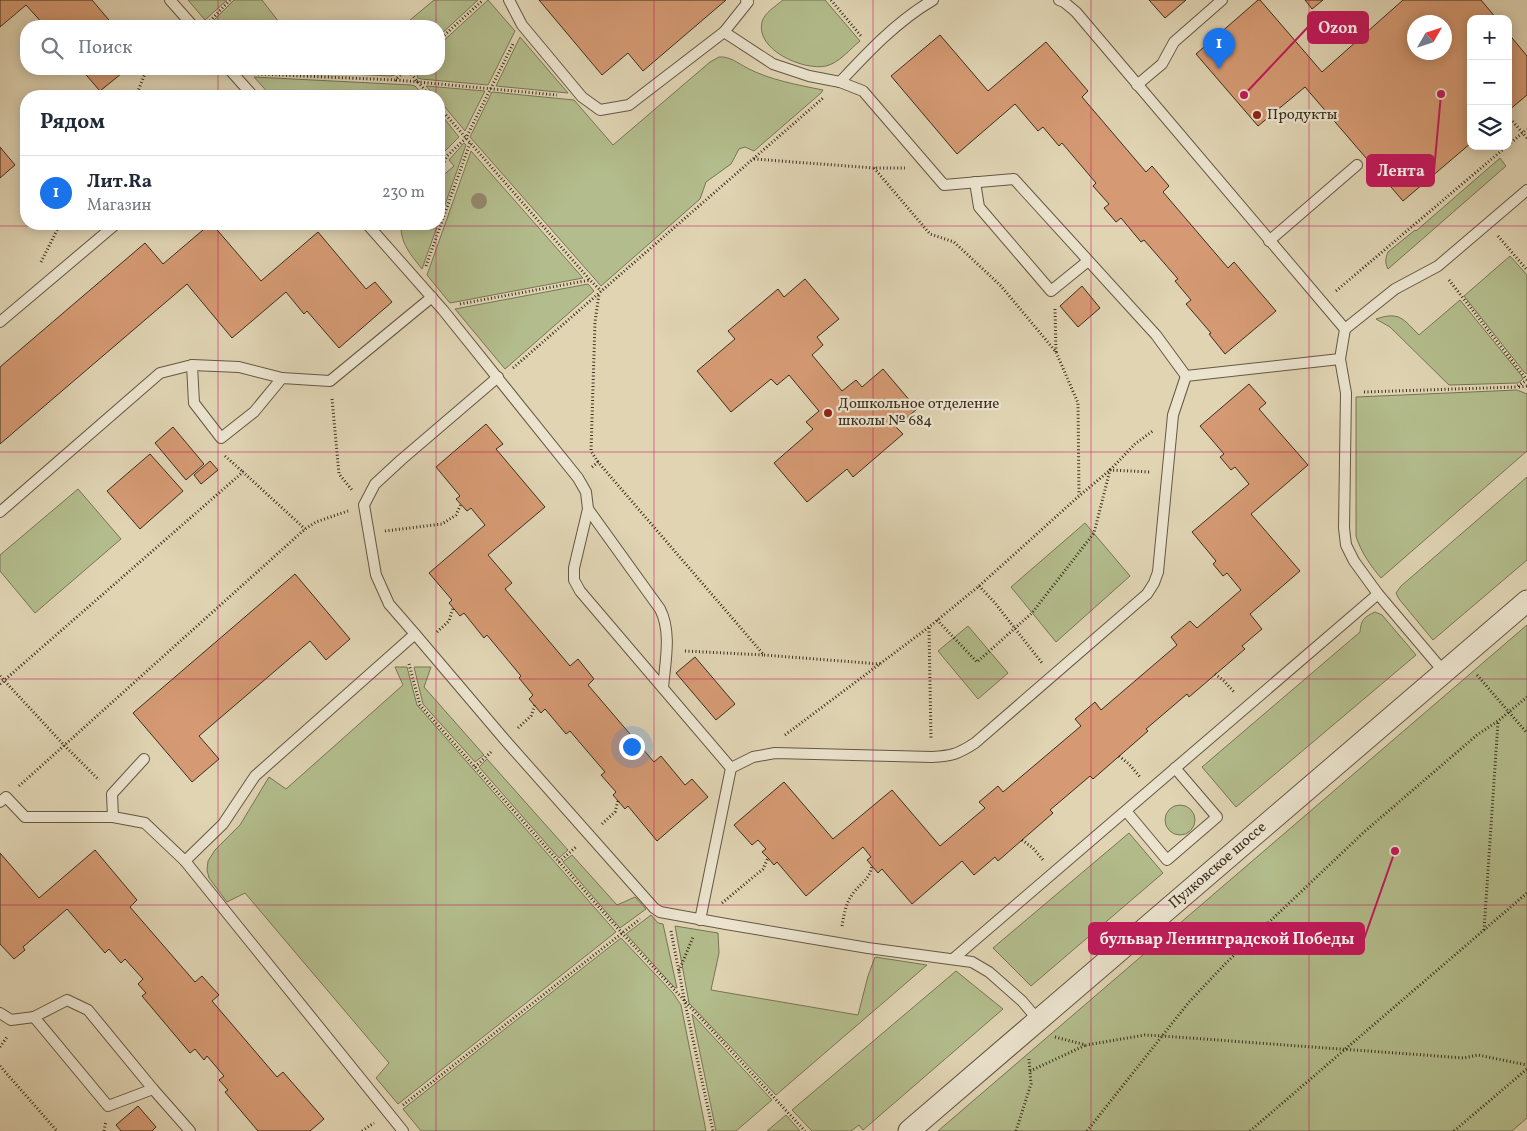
<!DOCTYPE html>
<html lang="ru">
<head>
<meta charset="utf-8">
<style>
	body { margin:0; font-family:Vollkorn,serif; background:#f2f2f3; color:#1f2937 }
	.controls { position:absolute; right:15px; top:15px; display:grid; overflow:hidden; border-radius:10px; box-shadow:0 2px 12px #0003 }
	.controls button { width:45px; height:45px; display:grid; place-items:center; padding:0; border:0; border-bottom:1px solid #e0e1e3; background:#fff; color:#1f2937; font:25px sans-serif }
	.compass { position:absolute; left:1407px; top:15px; width:45px; height:45px; border-radius:50%; background:#fff; box-shadow:0 2px 12px #0003; rotate:51deg }
	.you { position:absolute; left:631px; top:746px; width:18px; height:18px; margin:-12px; border:4px solid #fff; border-radius:50%; background:#1a73e8; box-shadow:0 0 0 8px #1a73e833 }
	.badge { display:grid; place-items:center; width:32px; height:32px; border-radius:50%; background:#1a73e8; color:#fff; font-size:16px; font-weight:700 }
	.pin { position:absolute; translate:-50% -41px; filter:drop-shadow(0 1px 2px #0008) }
	.pin::after { content:''; position:absolute; top:26px; width:18px; height:15px; background:inherit; clip-path:polygon(0 0,100% 0,50% 100%) }
	.list { margin:0; padding:0; list-style:none }
	h2 { display:flex; justify-content:space-between; align-items:center; height:65px; margin:0; padding:0 20px; font-size:21px }
	h2 small { font-size:16px; font-weight:400; color:#747a83 }
	.list li { display:grid; grid-template-columns:32px 1fr auto; gap:15px; align-items:center; box-sizing:border-box; height:75px; padding:0 20px; border-top:1px solid #e0e1e3 }
	.list b { display:block; font-size:19px; white-space:nowrap }
	.list p { margin:0; font-size:16px; white-space:nowrap; color:#747a83 }
	.list em { font-size:16px; font-style:normal; color:#747a83 }
	.icon { flex:none; width:28px; height:28px; fill:none; stroke:currentColor; stroke-width:2; stroke-linecap:round; stroke-linejoin:round }
	.map { position:relative; flex:none; width:1527px; height:1131px; overflow:hidden }
	.search { position:absolute; background:#fff; box-shadow:0 2px 12px #0003; left:20px; top:20px; width:425px; height:55px; display:flex; align-items:center; gap:12px; box-sizing:border-box; padding:0 18px; border-radius:20px; color:#747a83; font-size:19px }
	.panel { position:absolute; background:#fff; box-shadow:0 2px 12px #0003; left:20px; top:90px; width:425px; height:140px; border-radius:20px }
	.map>svg:first-child { display:block }
	.green { fill:#b3bc8c; stroke:#777554 }
	.building { fill:#d59a73; stroke:#3b2e1c; fill-rule:evenodd }
	.lines { fill:none; stroke-linecap:round; stroke-linejoin:round }
	.service-casing { stroke:#645842; stroke-width:12 }
	.minor-casing { stroke:#645842; stroke-width:23 }
	.path { stroke:#3b2e1c; stroke-width:3; stroke-dasharray:1 2.5; stroke-linecap:butt }
	.service { stroke:#ebe3ce; stroke-width:10 }
	.minor { stroke:#ebe3ce; stroke-width:21 }
	.tree { fill:#92886c }
	.grid { fill:none; stroke:#c2185b; stroke-width:1; stroke-opacity:0.55 }
	.poi-dot { fill:#8f2418; stroke:#ebe3ce; stroke-width:2 }
	.labels { text-anchor:middle; dominant-baseline:central; stroke-width:4.5; stroke-linejoin:round; paint-order:stroke }
	.poi-label { font-size:15px; fill:#3b2e1c; stroke:#ebe3ce; text-anchor:start }
	.street-label { font-size:15px; fill:#3b2e1c; stroke:#ebe3ce }
	.leader { fill:none; stroke:#c2185b; stroke-width:2 }
	.callout-dot { fill:#c2185b; stroke:#ebe3ce; stroke-width:2 }
	.callout { fill:#c2185b; stroke:#c2185b; stroke-width:2 }
	.callout-label { font-size:16px; text-anchor:middle; font-weight:bold; fill:#fff }
</style>
</head>
<body>
<div class="map">
<svg width="1527" height="1131" viewBox="0 0 1527 1131">
	<rect width="100%" height="100%" fill="#e0d4b3"/>
	<filter id="stains"><feTurbulence type="fractalNoise" baseFrequency=".004" numOctaves="4"/><feColorMatrix values="0 0 0 0 .2 0 0 0 0 .09 0 0 0 0 .02 0 0 0 .5 -.17"/></filter>
	<radialGradient id="worn" r=".72"><stop offset=".6" stop-color="#630" stop-opacity="0"/><stop offset="1" stop-color="#630" stop-opacity=".3"/></radialGradient>
	<g class="green">
		<path d="M188 0H227L205 20Z"/>
		<path d="M234 0H262L282 26H210L209 25Z"/>
		<path d="M434 0H478L439 36V26H403Z"/>
		<path d="M488 0 515 31 488 85 421 79 418 78 415 69H439V45Z"/>
		<path d="M783 0H825L860 41C850 49 839 63 826 66 804 71 755 50 762 22 764 13 776 6 783 0Z"/>
		<path d="M520 37 568 93 496 86Z"/>
		<path d="M719 57C729 56 738 63 747 68 770 80 798 85 823 90L821 93 754 151 745 147 739 149 731 164 706 182 700 199 601 286 470 137 492 92 574 100 613 145 710 62Z"/>
		<path d="M247 69H402L395 75 391 76Z"/>
		<path d="M254 77 411 85 415 86 424 96H271Z"/>
		<path d="M426 86 485 91 465 131 439 100V96H435Z"/>
		<path d="M439 112 459 137 443 153 439 151Z"/>
		<path d="M464 143 466 145 439 222V179L454 166 449 160Z"/>
		<path d="M471 151 583 278 450 303 427 275Z"/>
		<path d="M1500 158 1506 166 1388 269C1385 263 1385 259 1388 252L1415 230 1416 231Z"/>
		<path d="M401 224H438L422 269C411 255 400 243 401 224Z"/>
		<path d="M1510 256 1527 275V374L1524 372 1464 296Z"/>
		<path d="M588 284 594 291 505 369 455 309Z"/>
		<path d="M1460 300 1521 375 1523 379 1518 383 1449 385 1390 327 1376 319C1400 311 1403 319 1419 335Z"/>
		<path d="M1517 390 1527 394V451L1381 578C1370 565 1361 552 1356 536V397Z"/>
		<path d="M1527 477V560L1433 640 1399 599 1396 593 1401 586Z"/>
		<path d="M78 489 121 539 35 613 0 571V555Z"/>
		<path d="M1085 523 1130 576 1056 642 1011 587Z"/>
		<path d="M1375 612 1382 615 1416 655 1236 807 1202 767 1360 632C1361 620 1364 617 1375 612Z"/>
		<path d="M1527 625V1118L1512 1131H938Z"/>
		<path d="M968 626 1008 673 978 699 938 651Z"/>
		<path d="M395 667H407L417 705 616 932 398 1104 376 1078 389 1063 245 893 227 902 209 878 207 870 208 861 215 850 240 825 269 777 286 789 403 685Z"/>
		<path d="M414 667H431L424 687 484 755 475 762 423 704Z"/>
		<path d="M487 759 568 850 559 858 479 767Z"/>
		<circle cx="1180" cy="820" r="15"/>
		<path d="M1129 833 1163 873 1031 986 993 948Z"/>
		<path d="M572 855 617 905 635 897 646 909 620 928 563 862Z"/>
		<path d="M651 915 658 923 663 924 677 988 674 987 626 934Z"/>
		<path d="M675 926 718 933 719 953 711 990 858 1015 868 976 875 957 927 965 776 1095 689 1003Z"/>
		<path d="M621 938 673 993 681 1005 706 1131H421L403 1109Z"/>
		<path d="M956 971 1003 1009 863 1130 859 1125 851 1131H812L792 1110Z"/>
		<path d="M692 1014 772 1100 736 1131H716Z"/>
		<path d="M786 1115 800 1131H767Z"/>
	</g>
	<g class="building">
		<path d="M0 0H92L114 26H45L26 5 0 27Z"/>
		<path d="M539 0H726L643 71 628 53 602 75Z"/>
		<path d="M1149 0H1186L1165 18Z"/>
		<path d="M1258 0H1260L1322 72 1403 0H1481L1497 19H1471V143L1403 201 1305 87 1258 126 1196 54ZM1414 22H1444V52H1414Z"/>
		<path d="M1305 0H1323L1312 9Z"/>
		<path d="M1508 33 1527 56V95L1508 111Z"/>
		<path d="M940 35 988 91 1046 42 1088 91 1082 97 1146 172 1152 166 1169 186 1163 192 1228 268 1234 262 1276 311 1225 354 1209 334 1211 333 1186 304 1191 300 1175 281 1178 279 1144 240 1141 242 1121 218 1116 222 1104 208 1109 204 1093 186 1096 183 1062 143 1059 146 1043 127 1038 131 1015 104 957 154 891 76Z"/>
		<path d="M81 69H127L100 91Z"/>
		<path d="M0 147 15 165 0 178Z"/>
		<path d="M210 224H212L261 281 318 232 366 289 375 282 392 302 339 348 307 311 304 314 286 292 232 338 187 284 0 444V367L145 243 163 264Z"/>
		<path d="M805 279 839 319 817 337 823 345 812 355 842 391 856 380 862 387 883 369 917 409 896 427 903 434 853 477 847 469 807 502 774 463 813 429 806 422 819 411 789 375 777 385 771 379 731 412 697 371 735 339 728 331 778 289 784 297Z"/>
		<path d="M1082 286 1100 308 1078 327 1060 306Z"/>
		<path d="M1249 384 1266 403 1259 409 1308 465 1251 514 1300 571 1250 614 1262 629 1242 646 1245 649 1189 697 1187 694 1146 729 1148 731 1093 779 1090 776 1050 810 1053 813 998 861 995 857 974 875 962 861 912 904 882 869 878 873 872 866 867 860 871 857 863 847 806 896 777 862 774 865 768 858 762 852 766 849 758 840 752 845 734 825 784 782 833 839 892 790 940 846 985 808 979 802 998 786 1003 792 1081 726 1075 719 1095 702 1101 710 1177 645 1171 637 1190 621 1197 628 1241 590 1227 573 1223 576 1213 564 1216 561 1192 532 1249 484 1235 467 1231 470 1226 464 1220 457 1224 454 1200 426Z"/>
		<path d="M486 424 503 444 496 449 545 507 488 555 512 583 505 589 570 666 578 659 594 679 588 685 654 762 661 756 685 785 692 779 708 797 657 841 628 806 625 809 613 795 616 792 601 775 605 772 570 731 566 734 545 709 541 713 529 699 533 695 519 678 521 676 487 635 484 638 464 613 460 616 449 603 452 600 429 573 485 525 471 508 467 511 456 499 460 496 436 467Z"/>
		<path d="M173 427 204 464 186 480 155 443Z"/>
		<path d="M150 454 183 491 140 529 107 491Z"/>
		<path d="M210 461 218 470 201 484 194 475Z"/>
		<path d="M295 574 350 639 326 660 310 641 199 736 219 759 192 782 133 713Z"/>
		<path d="M695 657 735 704 716 720 676 673Z"/>
		<path d="M95 850 137 900 130 907 195 982 202 976 219 995 212 1001 277 1077 283 1072 324 1119 310 1131H258L225 1092 228 1090 219 1080 224 1076 207 1056 204 1060 195 1049 190 1053 142 996 146 993 138 984 143 979 125 959 121 963 109 949 105 953 67 909 23 947 25 950 14 959 0 944V853L39 898Z"/>
		<path d="M138 1106 156 1127 152 1131H121L116 1125Z"/>
	</g>
	<g class="lines">
		<defs>
			<g id="service">
				<path d="M170 0 193 26"/>
				<path d="M509 0 522 25 582 97 600 110 629 105 724 32"/>
				<path d="M746 0 748 2 724 32 773 64 809 76 840 82"/>
				<path d="M933 0C897 21 868 52 840 82L863 91 944 185 1014 179 1156 335 1186 376"/>
				<path d="M1059 0 1064 2 1076 12 1345 329 1340 359 1346 393 1344 528 1346 545 1354 561 1378 594 1444 672"/>
				<path d="M229 69 253 96"/>
				<path d="M1137 85 1162 64 1174 42 1222 0"/>
				<path d="M975 182 979 207 1051 291 1088 261"/>
				<path d="M367 224 443 310 578 478 586 492 588 509 574 568V580L580 591 731 768 700 920"/>
				<path d="M1269 241 1357 165"/>
				<path d="M0 322 116 224"/>
				<path d="M1345 329 1395 289 1438 266 1527 190"/>
				<path d="M192 365 194 403 221 438 254 412 282 378"/>
				<path d="M588 509 660 609C672 632 665 663 663 688"/>
				<path d="M0 512 160 373 192 365 239 367 282 378 330 381 432 297"/>
				<path d="M415 634 389 604 376 575 364 505 375 484 401 460 498 377"/>
				<path d="M731 768 753 757 775 753 932 757C952 756 958 754 975 743L1147 594 1154 583 1158 572 1173 415 1186 376 1340 359"/>
				<path d="M0 802 6 797 25 817H113L145 823 185 861 403 1131"/>
				<path d="M1126 811 1167 860 1217 817 1175 768"/>
				<path d="M113 817 112 794 144 759"/>
				<path d="M185 861 223 824 255 776 415 634 505 740 654 908 660 912 726 924 868 948 972 962 989 972 1022 1001 1038 1020"/>
				<path d="M953 959 1378 594"/>
				<path d="M0 1013 11 1020 34 1017 67 1000 88 1010 153 1089 190 1131"/>
				<path d="M34 1017 108 1106 153 1089"/>
			</g>
			<path id="minor" d="M909 1131 1527 601"/>
		</defs>
		<use href="#service" class="service-casing"/>
		<use href="#minor" class="minor-casing"/>
		<g class="path">
			<path d="M831 0 861 36"/>
			<path d="M210 21 230 0"/>
			<path d="M439 40 483 0"/>
			<path d="M258 74 395 80 407 69"/>
			<path d="M396 80 418 82 407 69"/>
			<path d="M136 96 147 69"/>
			<path d="M430 96 418 82 557 95"/>
			<path d="M439 107 590 280 601 291"/>
			<path d="M1508 116 1527 138"/>
			<path d="M1508 145 1527 129"/>
			<path d="M754 159 874 168H905"/>
			<path d="M441 168 447 156 466 138 514 42"/>
			<path d="M874 168 930 234 954 242 1001 286 1056 352 1078 403 1079 495"/>
			<path d="M1498 236 1527 270"/>
			<path d="M41 262 60 224"/>
			<path d="M426 266 470 143"/>
			<path d="M1449 280 1527 380"/>
			<path d="M1336 291 1507 146"/>
			<path d="M460 304 590 280"/>
			<path d="M1055 309 1056 352"/>
			<path d="M513 368 823 98"/>
			<path d="M1519 387 1527 386"/>
			<path d="M1364 392 1516 387 1527 380"/>
			<path d="M332 399 339 474 352 490"/>
			<path d="M225 456 243 472"/>
			<path d="M598 462 591 451 595 322 599 294"/>
			<path d="M592 467 598 462 764 655 880 664"/>
			<path d="M385 531 442 524 456 515 461 504"/>
			<path d="M979 586 995 603 1042 663"/>
			<path d="M937 620 977 662 1032 613 1094 533 1110 470 1150 472"/>
			<path d="M929 628 931 739"/>
			<path d="M437 632 449 621 453 608"/>
			<path d="M685 651 764 655"/>
			<path d="M409 664 420 705 621 932 805 1131"/>
			<path d="M1215 674 1224 681 1235 693"/>
			<path d="M1477 675 1527 733"/>
			<path d="M0 676 64 745 99 780"/>
			<path d="M0 684 243 472 305 529"/>
			<path d="M518 728 531 716 535 705"/>
			<path d="M785 735 929 627 979 586 1079 496 1110 470 1135 444 1154 430"/>
			<path d="M1119 756 1129 764 1140 777"/>
			<path d="M475 767 491 752"/>
			<path d="M19 786 305 529 316 522 348 511"/>
			<path d="M602 824 615 812 618 801"/>
			<path d="M1022 840 1033 848 1043 860"/>
			<path d="M559 862 577 846"/>
			<path d="M722 903 763 869 768 858"/>
			<path d="M842 926C844 914 846 902 854 892 862 882 869 880 872 866"/>
			<path d="M1484 930 1498 722"/>
			<path d="M671 931 685 1003 713 1131"/>
			<path d="M679 971 693 937"/>
			<path d="M1055 1037 1086 1045 1145 1035 1162 1036 1464 1058 1478 1055 1527 1065"/>
			<path d="M0 1047 7 1037"/>
			<path d="M0 1066 57 1131"/>
			<path d="M1030 1071 1086 1045"/>
			<path d="M403 1105 640 919"/>
			<path d="M104 1131 106 1121"/>
			<path d="M362 1131 374 1123"/>
			<path d="M1016 1131 1031 1084 1029 1059"/>
			<path d="M1087 1131 1189 1002 1226 963 1364 832 1477 735 1498 721 1527 697"/>
			<path d="M1250 1131 1527 893"/>
			<path d="M1454 1131 1527 1069"/>
		</g>
		<use href="#service" class="service"/>
		<use href="#minor" class="minor"/>
	</g>
	<circle class="tree" cx="479" cy="201" r="8"/>
	<path class="grid" d="M218 0V26M436 0V26M654 0V1131M873 0V1131M1091 0V1131M1309 0V1131M218 69V96M436 69V96M218 224V1131M436 224V1131M0 226H1527M0 452H1527M0 679H1527M0 905H1527"/>
	<g class="poi-dot">
		<circle cx="1257" cy="115" r="5"/>
		<circle cx="828" cy="413" r="5"/>
	</g>
	<g class="labels">
		<g class="poi-label">
			<text x="1267" y="115">Продукты</text>
			<text x="838" y="404">Дошкольное отделение<tspan x="838" dy="17">школы № 684</tspan></text>
		</g>
		<g class="street-label">
			<text transform="translate(1218 866) rotate(-41)">Пулковское шоссе</text>
		</g>
	</g>
	<path class="leader" d="M1244 95L1308 27M1441 94L1434 171M1395 851L1364 939"/>
	<g class="callout-dot">
		<circle cx="1244" cy="95" r="5"/>
		<circle cx="1441" cy="94" r="5"/>
		<circle cx="1395" cy="851" r="5"/>
	</g>
	<g class="callout">
		<rect x="1308" y="12" width="60" height="31" rx="5"/>
		<rect x="1367" y="155" width="67" height="31" rx="5"/>
		<rect x="1089" y="923" width="275" height="31" rx="5"/>
	</g>
	<g class="callout-label">
		<text x="1338" y="33">Ozon</text>
		<text x="1401" y="176">Лента</text>
		<text x="1227" y="944">бульвар Ленинградской Победы</text>
	</g>
	<rect width="100%" height="100%" filter="url(#stains)"/>
	<rect width="100%" height="100%" fill="url(#worn)"/>
</svg>
<div class="controls">
<button>+</button>
<button>−</button>
<button><svg class="icon" aria-label="layers" viewBox="0 0 24 24"><path d="M12 4l9 5-9 5-9-5zM3 14l9 5 9-5"/></svg></button>
</div>
<svg class="compass" viewBox="-18 -18 36 36"><path d="M0-13l5 13h-10z" fill="#e53935"/><path d="M0 13l5-13h-10z" fill="#747a83"/></svg>
<div class="you"></div>
<div class="pin badge" style="left:1219px;top:69px">1</div>
<div class="search"><svg class="icon" aria-label="search" viewBox="0 0 24 24"><circle cx="10" cy="10" r="6"/><path d="M15 15l6 6"/></svg>Поиск</div>
<section class="panel">
<h2>Рядом<small></small></h2>
<ul class="list">
<li><span class="badge">1</span><div><b>Лит.Ra</b><p>Магазин</p></div><em>230 m</em></li>
</ul>
</section>
</div>
</body>
</html>
